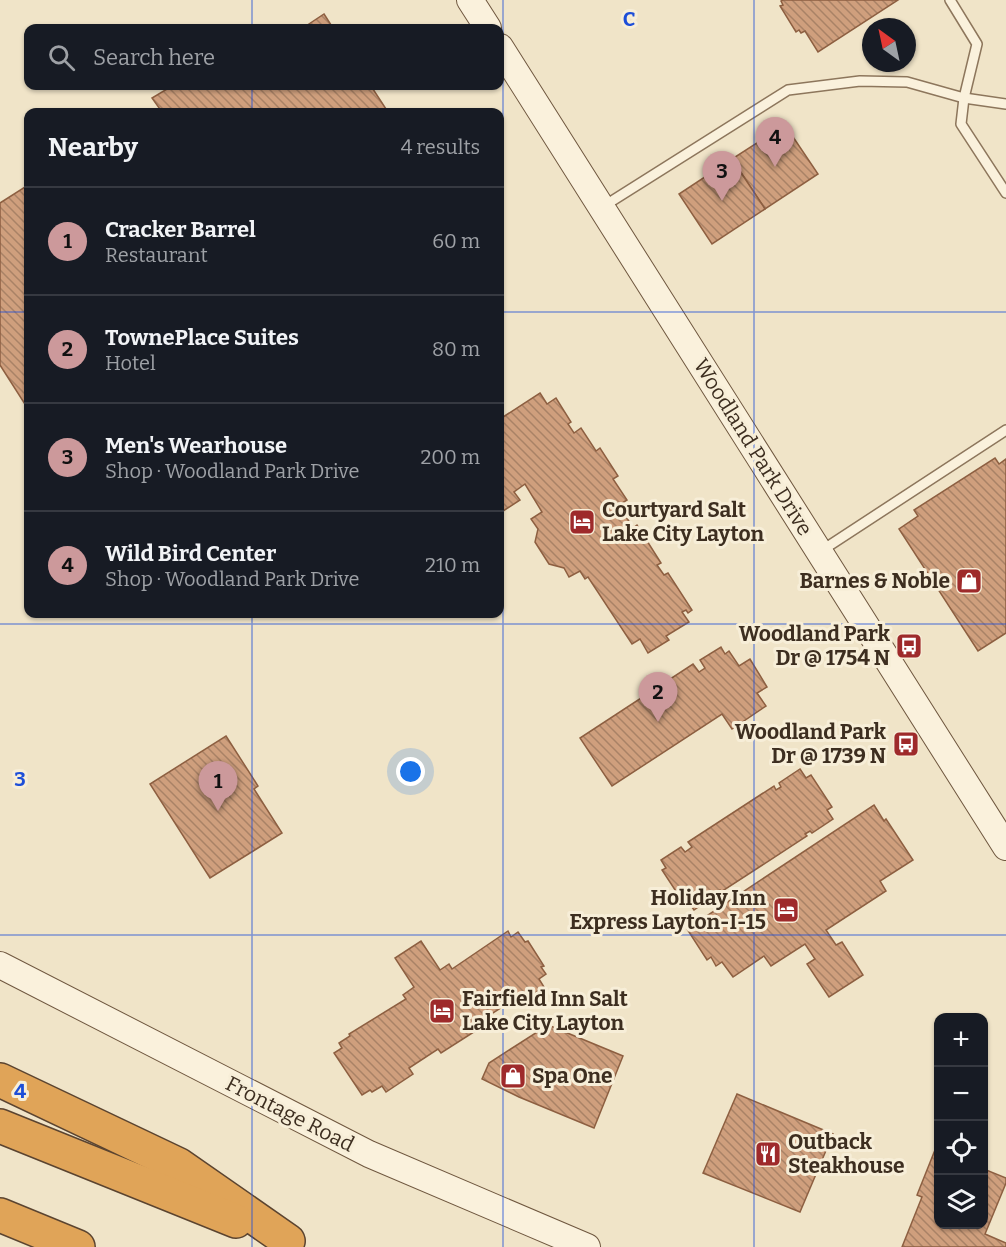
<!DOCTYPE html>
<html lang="en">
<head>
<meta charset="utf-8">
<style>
	body { margin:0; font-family:Bitter,serif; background:#242831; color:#f1f3f6 }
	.controls { position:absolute; right:18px; bottom:18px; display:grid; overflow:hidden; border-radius:12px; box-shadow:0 2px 4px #0004 }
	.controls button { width:54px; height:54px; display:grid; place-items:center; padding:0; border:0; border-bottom:2px solid #363941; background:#171b24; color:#f1f3f6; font:30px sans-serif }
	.compass { position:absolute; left:862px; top:18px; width:54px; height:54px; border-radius:50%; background:#171b24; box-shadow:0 2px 4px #0004; rotate:327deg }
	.you { position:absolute; left:411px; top:772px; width:21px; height:21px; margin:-15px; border:4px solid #fff; border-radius:50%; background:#1a73e8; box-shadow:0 0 0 9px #1a73e833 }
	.badge { display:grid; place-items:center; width:39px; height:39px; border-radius:50%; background:#cc999b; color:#111; font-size:20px; font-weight:700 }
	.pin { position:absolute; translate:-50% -50px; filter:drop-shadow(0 2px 3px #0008) }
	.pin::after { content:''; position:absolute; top:32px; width:21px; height:18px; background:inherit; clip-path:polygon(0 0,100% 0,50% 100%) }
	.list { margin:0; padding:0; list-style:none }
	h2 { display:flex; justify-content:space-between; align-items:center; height:78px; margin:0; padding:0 24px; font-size:26px }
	h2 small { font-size:20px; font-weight:400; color:#9ea1a6 }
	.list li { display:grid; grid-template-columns:39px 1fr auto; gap:18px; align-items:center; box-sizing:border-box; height:108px; padding:0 24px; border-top:2px solid #363941 }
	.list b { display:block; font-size:22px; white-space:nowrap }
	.list p { margin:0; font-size:20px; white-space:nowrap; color:#9ea1a6 }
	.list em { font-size:20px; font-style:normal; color:#9ea1a6 }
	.icon { flex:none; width:33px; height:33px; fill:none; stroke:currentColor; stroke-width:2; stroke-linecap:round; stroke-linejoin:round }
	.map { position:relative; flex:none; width:1006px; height:1247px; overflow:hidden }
	.search { position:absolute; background:#171b24; box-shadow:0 2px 4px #0004; left:24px; top:24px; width:480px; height:66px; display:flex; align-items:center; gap:15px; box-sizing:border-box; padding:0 21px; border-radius:12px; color:#9ea1a6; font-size:22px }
	.panel { position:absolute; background:#171b24; box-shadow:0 2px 4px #0004; left:24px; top:108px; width:480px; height:510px; border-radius:12px }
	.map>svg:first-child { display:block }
	.building { fill:url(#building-back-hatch); stroke:#8d5f41; stroke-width:1.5 }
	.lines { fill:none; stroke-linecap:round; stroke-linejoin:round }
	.lane-casing { stroke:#8d765c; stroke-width:12 }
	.secondary-casing { stroke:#6f573f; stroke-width:28 }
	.highway-casing { stroke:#5b4430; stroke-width:36 }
	.lane { stroke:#faf1dc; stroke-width:9 }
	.secondary { stroke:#faf1dc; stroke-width:26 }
	.highway { stroke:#e0a458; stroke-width:33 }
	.grid { fill:none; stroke:#1d4ed8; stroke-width:1.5; stroke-opacity:0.55 }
	.labels { text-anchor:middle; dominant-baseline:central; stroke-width:6; stroke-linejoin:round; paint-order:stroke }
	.street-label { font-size:21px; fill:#3d2e20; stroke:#f7eed8 }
	.poi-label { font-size:21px; font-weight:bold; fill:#3d2e20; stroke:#f7eed8; text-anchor:start }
	.grid-label { font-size:20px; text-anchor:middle; font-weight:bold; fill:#1d4ed8; stroke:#f7eed8; stroke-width:6; stroke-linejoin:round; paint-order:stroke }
</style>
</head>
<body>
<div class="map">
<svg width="1006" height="1247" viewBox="0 0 1006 1247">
	<defs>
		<pattern id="building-back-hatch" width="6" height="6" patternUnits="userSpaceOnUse" patternTransform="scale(1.5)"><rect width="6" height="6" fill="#cf9f7d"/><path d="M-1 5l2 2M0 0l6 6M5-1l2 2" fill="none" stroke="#a98266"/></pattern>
	</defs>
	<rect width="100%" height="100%" fill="#f0e4c8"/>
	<g class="building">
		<path d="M783 0H898L818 52 805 31 801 33 799 30 796 32 780 6 783 5 781 1Z"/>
		<path d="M324 14 333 28H303Z"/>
		<path d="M172 86H371L388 112H162L152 98Z"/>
		<path d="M785 125 818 174 765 209 732 159Z"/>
		<path d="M732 159 765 209 712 244 679 194Z"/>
		<path d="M28 185V409L0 365V203Z"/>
		<path d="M540 393 547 404 556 398 571 422 568 424 574 433 581 428 596 451 600 448 618 476 613 479 627 500 619 505 633 528 637 525 661 563 657 565 664 575 668 573 692 610 688 613 686 610 682 612 689 622 666 636 669 640 648 653 640 639 632 644 588 577 585 579 580 571 569 577 564 568 549 564 535 542 538 529 531 519 542 512 525 484 514 492 520 500 500 513V419Z"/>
		<path d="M995 458 999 464 1006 459V633L978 651 899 529 918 516 914 510Z"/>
		<path d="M721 647 725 654 729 651 739 666 750 659 767 687 757 693 766 706 732 729 722 714 612 786 580 738 693 664 699 672 705 668 700 660Z"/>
		<path d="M226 736 258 786 254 789 282 833 210 878 150 784Z"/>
		<path d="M800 769 806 778 811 775 832 807 827 810 833 819 812 833 810 831 805 834 807 836 721 892 720 890 713 894 714 896 694 910 689 903 685 905 662 870 666 868 661 860 681 847 685 852 692 847 688 842 774 786 776 790 781 787 779 783Z"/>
		<path d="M874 805 884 821 886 819 913 860 880 881 886 891 826 930 836 945 842 942 863 975 829 997 807 964 815 959 805 944 771 966 764 956 733 977 722 962 716 966 711 957 707 960 687 929Z"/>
		<path d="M508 931 511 937 518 932 525 942 528 941 544 966 541 967 546 974 539 979 544 987 518 1004 515 999 485 1018 488 1023 441 1053 438 1049 409 1068 413 1074 386 1092 382 1086 372 1092 370 1090 362 1095 334 1053 342 1048 339 1043 350 1036 349 1034 406 999 403 995 414 987 395 958 421 941 440 970 449 964 452 969Z"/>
		<path d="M548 1025 623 1056 594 1128 519 1097 482 1079 489 1063Z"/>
		<path d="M737 1094 833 1134 800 1212 703 1173Z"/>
		<path d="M935 1150 938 1151V1224H984V1169L1006 1178V1183L985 1234 1006 1243V1247H902L922 1197 917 1195Z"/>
	</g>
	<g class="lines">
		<defs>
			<g id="lane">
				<path d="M950 0 977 44 964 98 961 124 1006 193"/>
				<path d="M604 206 788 90 860 81 907 82 964 98 1006 104"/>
				<path d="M821 551 1006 430"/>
			</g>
			<g id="secondary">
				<path d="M470 0 488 28"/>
				<path d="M500 47 1006 847"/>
				<path d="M0 965 369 1154 587 1247"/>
			</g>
			<g id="highway">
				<path d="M0 1080 179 1165 288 1241"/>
				<path d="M0 1126 236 1221"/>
				<path d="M0 1215 78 1247"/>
			</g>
		</defs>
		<use href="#lane" class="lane-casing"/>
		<use href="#secondary" class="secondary-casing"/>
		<use href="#highway" class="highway-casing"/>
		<use href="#lane" class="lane"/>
		<use href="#secondary" class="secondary"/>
		<use href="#highway" class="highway"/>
	</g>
	<path class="grid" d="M252 0V28M503 0V1247M754 0V1247M252 86V112M0 312H28M500 312H1006M252 614V1247M0 624H1006M0 935H1006"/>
	<defs>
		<symbol id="hotel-square" viewBox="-11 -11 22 22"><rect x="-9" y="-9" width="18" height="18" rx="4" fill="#9e2a2b" stroke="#f7eed8"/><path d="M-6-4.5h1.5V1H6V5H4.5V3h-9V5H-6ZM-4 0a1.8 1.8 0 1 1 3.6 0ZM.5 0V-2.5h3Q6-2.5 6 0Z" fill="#fff"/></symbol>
		<symbol id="shop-square" viewBox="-11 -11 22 22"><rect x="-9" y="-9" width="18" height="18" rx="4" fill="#9e2a2b" stroke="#f7eed8"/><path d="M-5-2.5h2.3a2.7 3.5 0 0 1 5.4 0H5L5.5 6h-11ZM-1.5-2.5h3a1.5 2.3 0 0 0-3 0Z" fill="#fff"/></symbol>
		<symbol id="bus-square" viewBox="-11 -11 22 22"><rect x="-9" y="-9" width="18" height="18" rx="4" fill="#9e2a2b" stroke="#f7eed8"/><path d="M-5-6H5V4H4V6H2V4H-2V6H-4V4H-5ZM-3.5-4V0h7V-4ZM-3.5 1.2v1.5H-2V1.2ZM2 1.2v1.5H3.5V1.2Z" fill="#fff"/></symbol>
		<symbol id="restaurant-square" viewBox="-11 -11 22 22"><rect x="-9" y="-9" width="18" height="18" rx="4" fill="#9e2a2b" stroke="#f7eed8"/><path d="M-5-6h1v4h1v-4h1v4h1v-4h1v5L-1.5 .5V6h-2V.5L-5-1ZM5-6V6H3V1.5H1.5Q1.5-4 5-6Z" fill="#fff"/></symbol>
	</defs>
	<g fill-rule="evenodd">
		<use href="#hotel-square" x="567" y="507" width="30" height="30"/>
		<use href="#shop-square" x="954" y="566" width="30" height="30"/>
		<use href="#bus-square" x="894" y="631" width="30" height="30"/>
		<use href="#bus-square" x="891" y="729" width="30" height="30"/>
		<use href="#hotel-square" x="771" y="895" width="30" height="30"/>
		<use href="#hotel-square" x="427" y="996" width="30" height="30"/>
		<use href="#shop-square" x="498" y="1061" width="30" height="30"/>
		<use href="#restaurant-square" x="753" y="1139" width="30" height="30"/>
	</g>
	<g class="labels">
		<g class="street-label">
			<text transform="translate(753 447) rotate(58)">Woodland Park Drive</text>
			<text transform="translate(290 1114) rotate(27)">Frontage Road</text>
		</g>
		<g class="poi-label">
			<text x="602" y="510">Courtyard Salt<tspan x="602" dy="24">Lake City Layton</tspan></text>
			<text x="950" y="581" text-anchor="end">Barnes &amp; Noble</text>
			<text x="890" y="634" text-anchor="end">Woodland Park<tspan x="890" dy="24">Dr @ 1754 N</tspan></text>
			<text x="886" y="732" text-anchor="end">Woodland Park<tspan x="886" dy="24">Dr @ 1739 N</tspan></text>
			<text x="766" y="898" text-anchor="end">Holiday Inn<tspan x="766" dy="24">Express Layton-I-15</tspan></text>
			<text x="462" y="999">Fairfield Inn Salt<tspan x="462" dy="24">Lake City Layton</tspan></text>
			<text x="532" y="1076">Spa One</text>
			<text x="788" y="1142">Outback<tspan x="788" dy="24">Steakhouse</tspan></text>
		</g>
	</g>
	<g class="grid-label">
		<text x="629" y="26">C</text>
		<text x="20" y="786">3</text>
		<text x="20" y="1098">4</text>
	</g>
</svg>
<div class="controls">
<button>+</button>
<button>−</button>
<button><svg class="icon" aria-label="locate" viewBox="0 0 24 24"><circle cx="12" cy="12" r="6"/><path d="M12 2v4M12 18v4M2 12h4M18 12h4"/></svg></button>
<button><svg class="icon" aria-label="layers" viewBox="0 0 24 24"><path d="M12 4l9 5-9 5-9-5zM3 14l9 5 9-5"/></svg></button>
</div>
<svg class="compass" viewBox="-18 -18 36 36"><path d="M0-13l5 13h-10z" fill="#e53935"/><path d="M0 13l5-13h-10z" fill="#9ea1a6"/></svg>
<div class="you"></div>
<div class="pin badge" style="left:218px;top:811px">1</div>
<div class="pin badge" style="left:658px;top:722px">2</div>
<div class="pin badge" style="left:722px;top:201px">3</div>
<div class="pin badge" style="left:775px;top:167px">4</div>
<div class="search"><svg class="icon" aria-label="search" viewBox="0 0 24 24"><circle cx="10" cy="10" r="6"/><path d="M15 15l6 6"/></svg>Search here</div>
<section class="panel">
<h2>Nearby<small>4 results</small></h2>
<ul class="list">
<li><span class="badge">1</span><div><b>Cracker Barrel</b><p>Restaurant</p></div><em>60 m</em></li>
<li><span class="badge">2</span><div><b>TownePlace Suites</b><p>Hotel</p></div><em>80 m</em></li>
<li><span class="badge">3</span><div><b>Men's Wearhouse</b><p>Shop · Woodland Park Drive</p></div><em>200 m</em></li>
<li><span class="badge">4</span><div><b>Wild Bird Center</b><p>Shop · Woodland Park Drive</p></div><em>210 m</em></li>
</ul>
</section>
</div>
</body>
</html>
